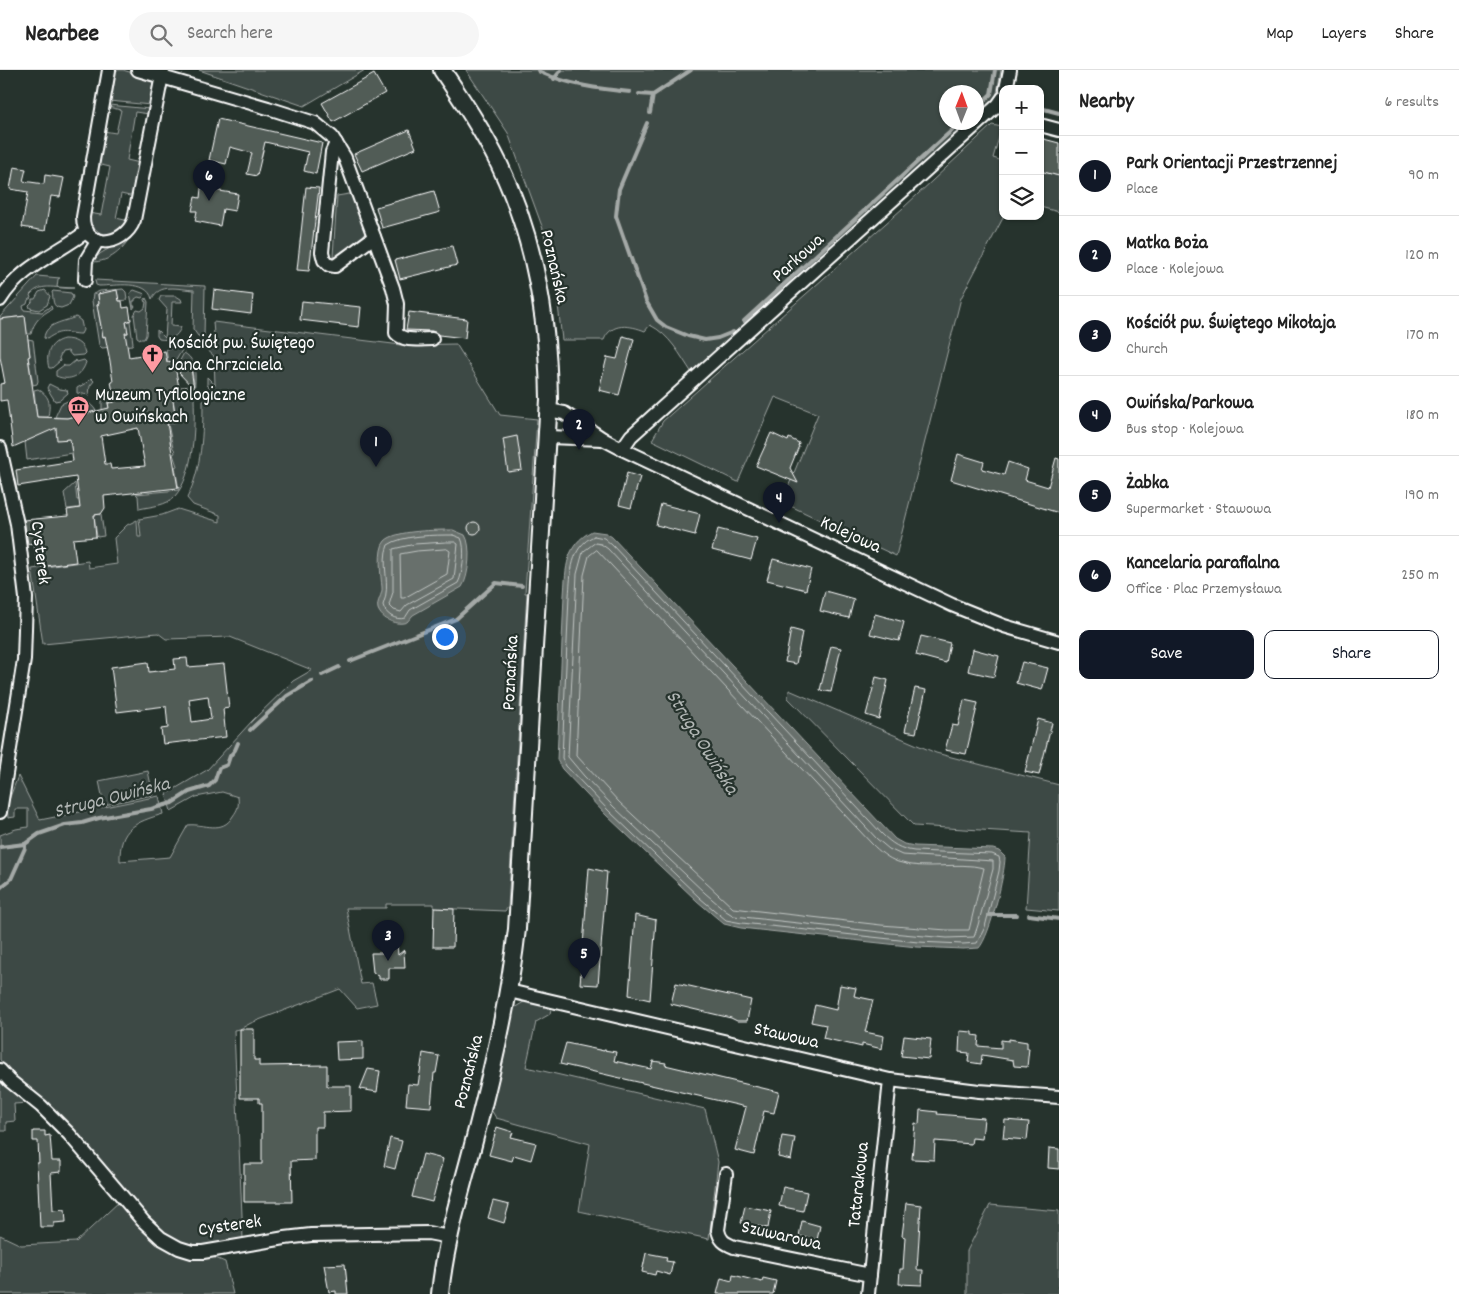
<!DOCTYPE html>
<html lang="en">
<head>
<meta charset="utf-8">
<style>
	body { margin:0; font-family:Dekko,sans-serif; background:#f6f6f6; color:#222 }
	.controls { position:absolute; right:15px; top:15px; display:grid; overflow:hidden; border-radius:10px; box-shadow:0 1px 4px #0004 }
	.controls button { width:45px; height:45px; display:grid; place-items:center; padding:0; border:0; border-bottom:1px solid #e0e0e0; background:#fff; color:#222; font:25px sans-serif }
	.compass { position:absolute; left:939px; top:15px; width:45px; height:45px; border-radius:50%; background:#fff; box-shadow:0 1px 4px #0004; rotate:1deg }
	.you { position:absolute; left:444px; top:566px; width:18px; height:18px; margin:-12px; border:4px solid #fff; border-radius:50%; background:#1a73e8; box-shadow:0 0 0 8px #1a73e833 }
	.badge { display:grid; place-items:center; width:32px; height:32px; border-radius:50%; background:#111827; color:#fff; font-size:16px; font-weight:700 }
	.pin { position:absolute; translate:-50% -41px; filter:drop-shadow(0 1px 2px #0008) }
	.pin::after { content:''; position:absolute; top:26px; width:18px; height:15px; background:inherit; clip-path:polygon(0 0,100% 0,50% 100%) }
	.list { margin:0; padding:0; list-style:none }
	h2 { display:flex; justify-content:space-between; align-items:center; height:65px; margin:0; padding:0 20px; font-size:21px }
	h2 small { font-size:16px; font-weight:400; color:#767676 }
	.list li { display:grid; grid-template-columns:32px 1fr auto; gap:15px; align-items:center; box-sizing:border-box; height:80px; padding:0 20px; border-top:1px solid #e0e0e0 }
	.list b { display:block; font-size:19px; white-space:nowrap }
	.list p { margin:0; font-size:16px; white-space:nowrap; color:#767676 }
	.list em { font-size:16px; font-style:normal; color:#767676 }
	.actions { display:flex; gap:10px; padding:15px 20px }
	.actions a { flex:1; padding:11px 0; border:1px solid #111827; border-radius:10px; text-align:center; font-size:18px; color:#111827 }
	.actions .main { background:#111827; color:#fff }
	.icon { flex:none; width:28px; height:28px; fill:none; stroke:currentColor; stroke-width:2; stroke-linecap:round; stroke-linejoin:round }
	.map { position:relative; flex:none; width:1059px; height:1224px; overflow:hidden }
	header { display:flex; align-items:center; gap:30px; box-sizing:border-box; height:70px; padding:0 25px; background:#fff; border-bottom:1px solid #e0e0e0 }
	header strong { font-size:24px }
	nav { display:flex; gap:28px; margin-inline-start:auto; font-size:18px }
	.search { width:350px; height:45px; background:#f6f6f6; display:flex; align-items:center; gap:12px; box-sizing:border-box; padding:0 18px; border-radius:28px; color:#767676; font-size:19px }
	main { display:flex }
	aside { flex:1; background:#fff }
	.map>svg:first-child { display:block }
	.green { fill:#3e4944; stroke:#9ea4a2 }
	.water { fill:#67706c; stroke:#a4a9a7 }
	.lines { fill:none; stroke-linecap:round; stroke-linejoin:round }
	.shore { stroke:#c2c6c4; stroke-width:1 }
	.stream { stroke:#a4a9a7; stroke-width:4 }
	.building { fill:#515c57; stroke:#fff; fill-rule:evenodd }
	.minor-casing { stroke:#fff; stroke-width:16 }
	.major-casing { stroke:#fff; stroke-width:20 }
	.minor { stroke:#26332d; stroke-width:12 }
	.major { stroke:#26332d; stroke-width:16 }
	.labels { text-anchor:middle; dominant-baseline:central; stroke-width:4.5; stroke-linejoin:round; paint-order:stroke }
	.street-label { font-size:19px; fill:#fff; stroke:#26332d }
	.poi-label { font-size:19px; fill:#fff; stroke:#26332d; text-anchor:start }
	.water-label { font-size:20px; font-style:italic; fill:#b3b8b6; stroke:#26332d }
</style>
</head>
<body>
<header>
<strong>Nearbee</strong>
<div class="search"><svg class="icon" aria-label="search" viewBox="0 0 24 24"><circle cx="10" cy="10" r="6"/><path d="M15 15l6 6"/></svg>Search here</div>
<nav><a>Map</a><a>Layers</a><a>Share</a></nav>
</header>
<main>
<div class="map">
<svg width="1059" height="1224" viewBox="0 0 1059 1224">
	<rect width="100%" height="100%" fill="#26332d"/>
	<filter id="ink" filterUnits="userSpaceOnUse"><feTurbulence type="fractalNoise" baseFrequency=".02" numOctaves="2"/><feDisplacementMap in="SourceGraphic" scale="10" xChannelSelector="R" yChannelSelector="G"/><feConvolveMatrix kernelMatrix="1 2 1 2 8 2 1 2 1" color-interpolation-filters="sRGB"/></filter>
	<g filter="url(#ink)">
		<g class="green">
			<path d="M114 0H123L155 10 151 35 109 31Z"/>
			<path d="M199 0H365L304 36Z"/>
			<path d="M466 0H1001L996 29 977 46 976 22H946V52L969 53 692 303C680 285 670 265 650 255L645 261C630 255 611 252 604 270H562L557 226 543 159 508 63Z"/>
			<path d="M109 35 150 39 149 44 135 42 127 90 140 93 134 127 121 124 116 148 129 151 115 164H105L99 162 91 155 88 143 101 145 110 97 97 94 103 61 116 63 121 40 108 37Z"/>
			<path d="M992 55 1002 57 993 88 1003 91 1004 146 961 228 896 486 782 432 818 344 775 327 738 412 652 370 663 351 903 138Z"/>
			<path d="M1040 101 1059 106V142L1040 137Z"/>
			<path d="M349 124 353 126C370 167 373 161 337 189L333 186 337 126Z"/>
			<path d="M131 165C123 180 110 192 92 192 102 177 120 178 131 165Z"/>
			<path d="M37 206 60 208 58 209 57 217 74 218C58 220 42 211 30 225L31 228 28 230 27 234 23 236 24 240 42 242 51 236 52 239C41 245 34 251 31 264H27L25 246 0 249V247Z"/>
			<path d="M95 210 205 216 204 267 198 266 193 259 194 220C179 219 159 213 152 229 147 209 115 216 99 216L96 215Z"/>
			<path d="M123 219 126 222 127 230 119 231 117 221 98 224 99 234 97 235 103 267 128 263 126 251H130L133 273 132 275 102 278 99 275 92 231 93 224 100 221Z"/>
			<path d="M45 220 50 226 47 235 39 240 30 238 29 235 32 232V229H35L39 222Z"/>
			<path d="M134 220 145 224 142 228 138 227 135 229V231H133V236H135L133 239 130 223Z"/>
			<path d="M53 221 71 223 73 227 69 235 61 238C51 237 54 229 52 222Z"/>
			<path d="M161 226H176L181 229 182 232H172L171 256 181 257C178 267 169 271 159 269L157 266V260L165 268 167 239 159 230Z"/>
			<path d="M146 228 148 232 146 265 144 269H140L137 267 134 245 137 240 141 241 145 238 146 232 144 231Z"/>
			<path d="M76 247 81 251 83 260 81 264C67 264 62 258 47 269L44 268C45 253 64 252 76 247Z"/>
			<path d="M213 252 401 275 456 274 500 345 537 349 525 523H527L508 837 505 841 434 838V834H386V838H346L361 914 372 913 377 934 357 938 340 919 251 953 240 959 234 960 243 1169 237 1173 192 1177 171 1170 159 1161 60 1046 13 1005 0 990V765L16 759 28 757V739H15V747L8 748 7 735 18 706 40 750 159 726 163 744C136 752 119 758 120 791L170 787 188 755C204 753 222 765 233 746 238 739 239 736 238 727L222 722 196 727 171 741 166 724 207 700 252 651 293 611 312 600 230 567 166 569 158 563 43 574 32 499 88 491 89 498 117 494 114 468 127 455 137 450 138 467H141L139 449 162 445 178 439 220 452V445L193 435 187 428C202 398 203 363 203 331L207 330V322L214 327V321L207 315V307L215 315 214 286 205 278V276H215Z"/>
			<path d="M28 269 33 270 38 311 37 314 33 315 28 287 30 286Z"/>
			<path d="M64 269C74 269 83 273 85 283L83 285 72 286 68 281 62 282 59 288 60 291 52 298H49C45 284 50 272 64 269Z"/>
			<path d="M174 278 182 280 175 292 174 291 168 292 166 279Z"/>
			<path d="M184 283C200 291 194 315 194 329 195 356 194 405 175 426 167 436 152 436 139 439L138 426 136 424 179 420 175 397 177 396 173 384 175 383 174 379 173 378 168 354 177 352 172 324 180 323 179 317 192 316 194 313 191 295 188 293 177 296Z"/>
			<path d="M76 290 77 292 84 290 86 292C82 306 70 312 56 306V301L64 295V296H69Z"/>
			<path d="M91 308 94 311 90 316 89 325 77 323V318L86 313Z"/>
			<path d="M49 314 59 319 67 320 68 323 60 330 55 331 47 318Z"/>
			<path d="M38 319C51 327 50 334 48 347H37L34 320Z"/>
			<path d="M112 322 115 323 116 332 108 333 110 342 102 343V326Z"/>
			<path d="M72 329C82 329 91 332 96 341L67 348 55 347 61 334Z"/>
			<path d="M54 355 70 367 72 383 27 390 25 372Z"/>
			<path d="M75 413 77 430 96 428 97 436 67 439 64 423Z"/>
			<path d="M101 444 104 466 97 467 94 445Z"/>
			<path d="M789 620 936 683 1059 715V841L1026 838 1031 763 914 756 788 628Z"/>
			<path d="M148 701 153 725 104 735 99 711Z"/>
			<path d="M527 930 551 938 550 944 536 952 526 997 705 1039 718 1092 709 1169 579 1141 590 1074 496 1048 490 1038 514 938Z"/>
			<path d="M0 1006 28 1033 14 1034 15 1051 6 1052V1061H0Z"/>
			<path d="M121 1130 191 1186 213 1187 225 1192 233 1224H0V1165L21 1175 76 1172Z"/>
			<path d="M990 1135 1059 1141V1224H967V1181Z"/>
		</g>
		<g class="water">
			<path d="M453 460 465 465C472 475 469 507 462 517L413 545 407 552C397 556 382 550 378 539 376 531 383 525 382 517 381 507 377 479 385 471 395 460 438 460 453 460Z"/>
			<path d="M592 461 606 463 612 467 895 769 904 774 915 776 993 779 999 781 1005 787C1005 804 990 866 979 878L963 879 917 877 741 858 724 854 697 831 606 745 562 699 557 690 564 525C566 498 565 475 592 461Z"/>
		</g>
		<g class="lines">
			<g class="shore">
				<path d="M453 465 461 468C466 477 463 504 458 513L410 540 405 548C395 551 385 544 383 535 392 514 380 493 388 475 402 465 435 465 453 465Z"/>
				<path d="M594 466 604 468 612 475 882 764C892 774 900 779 914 781L992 784 999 787 1000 792 999 801 985 857 977 873 963 874 918 872 742 853 726 850 700 828 609 741 566 696 562 688 569 526C571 503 570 477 594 466Z"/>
				<path d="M447 472H455L458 474 454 509 407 535 401 542 394 540 389 535 393 522V479L415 474Z"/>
				<path d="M595 473 601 474 608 479 877 769 889 779 902 785 993 791V799L978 855 974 867 947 868 880 862 734 846 726 841 705 823 614 737 584 706 568 687 577 504 583 482Z"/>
				<path d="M447 479 450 481 447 504 404 528H401L400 484 417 481Z"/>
				<path d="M597 480 872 774C879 781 887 788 898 792 925 801 957 791 984 798L969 860H947L881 855 733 838 619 732 576 685 584 505 589 486Z"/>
			</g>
			<g class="stream">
				<path d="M539 0 540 2C569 15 599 19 630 22"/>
				<path d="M554 9 561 0"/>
				<path d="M639 24 653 25 691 0"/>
				<path d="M976 38 991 24 995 0"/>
				<path d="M1040 38 1059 43"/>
				<path d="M650 43 653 25"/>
				<path d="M647 53 619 119 616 146 646 231 657 250 666 257 688 266 705 270 718 268 733 262"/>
				<path d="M744 251 961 52"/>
				<path d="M350 591 456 549 496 513 522 516"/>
				<path d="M322 605 339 597"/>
				<path d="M250 660 287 626 312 611"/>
				<path d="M0 777 25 774 39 764 65 755 82 753 99 748 151 739 172 733 189 722 209 716 215 710 219 698 227 695 230 686 235 680 238 673"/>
				<path d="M0 818 11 809 25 778V774"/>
				<path d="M989 845H1017"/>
				<path d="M1029 845 1059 849"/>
			</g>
		</g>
		<g class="building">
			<path d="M374 4 385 23 333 52 322 33Z"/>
			<path d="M218 49 322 73 316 104 304 101 308 82 265 72 257 106 247 104 252 83 230 77 226 94 209 90Z"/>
			<path d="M409 60 416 78 362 101 354 84Z"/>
			<path d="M1040 68 1059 73V106L1040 101Z"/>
			<path d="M14 97 26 99 23 111 44 114 45 105 64 108 60 127 51 126 45 161 22 157 28 122 10 119Z"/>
			<path d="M306 117 319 118 309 201 297 200Z"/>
			<path d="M201 118 238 124 235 141 223 139 220 156 195 151 197 141H192L195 127 200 128Z"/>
			<path d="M434 121 440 142 382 158 376 137Z"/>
			<path d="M452 176 457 195 400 209 395 190Z"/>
			<path d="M117 220 119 231H122L123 238 129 237 131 250 126 252 128 263H125L129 287 165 281 167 292 174 291 180 323 172 324 176 351 167 353 178 418 104 426 105 438 101 444 94 445 96 467 73 469 76 492 38 497 34 473 28 474 24 450 68 446 67 440 80 438 76 407 18 416 16 400 73 391 70 369 57 370 56 358 13 377 7 330 0 331V314L5 313 0 287V249L25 246 30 286 28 287 37 347 67 348 109 338 108 333 115 332 111 312H113L110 291 105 266 103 267 97 235 99 234 98 224ZM138 358 145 396 111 399 110 394H105L101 366Z"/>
			<path d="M214 220 253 225 251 244 212 239Z"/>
			<path d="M302 231 361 237 359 257 300 250Z"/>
			<path d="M409 242 467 249 465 268 439 265 432 261 406 260Z"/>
			<path d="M623 266 634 269 619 325 599 320 607 287 617 289Z"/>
			<path d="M190 291 194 319 179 303Z"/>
			<path d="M771 363 788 371 789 368 799 373 798 376H799L790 398 798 413 756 396Z"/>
			<path d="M517 366 522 400 508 402 503 369Z"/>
			<path d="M958 384 984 392 982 399 1004 405 1008 392 1028 399 1025 410 1048 417 1056 388 1059 389V443L951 410Z"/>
			<path d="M627 403 640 407 631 438 619 435Z"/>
			<path d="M661 434 700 444 695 465 656 455Z"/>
			<circle cx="474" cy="458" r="6"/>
			<path d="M718 459 757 469 751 490 712 480Z"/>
			<path d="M773 489 811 499 806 520 767 510Z"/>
			<path d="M825 521 854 529 849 548 820 541Z"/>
			<path d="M875 544 904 552 899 571 870 564Z"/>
			<path d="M791 559 802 562 796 594 785 592Z"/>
			<path d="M921 566 950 573 946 593 916 585Z"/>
			<path d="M831 576 841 578 831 622 820 620Z"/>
			<path d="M973 579 999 586 994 607 968 601Z"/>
			<path d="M187 588 188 597 224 594 229 638 223 639 226 667 163 674 161 659 168 658 166 636 117 642 111 597 148 592 149 602 175 599 174 589ZM208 626 211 649 192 652 189 629Z"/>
			<path d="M1022 592 1048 598 1042 620 1016 613Z"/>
			<path d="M876 607 888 610 879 649 866 645Z"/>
			<path d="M915 618 926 620 916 663 905 661Z"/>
			<path d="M964 630 978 633 966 684 945 680 952 655 958 656Z"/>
			<path d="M1038 649 1052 653 1039 705 1025 702Z"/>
			<path d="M589 798 607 802 598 915 580 914Z"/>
			<path d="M434 838 454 839 453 877H433Z"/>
			<path d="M635 845 656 850 650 930 629 925Z"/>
			<path d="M397 874 398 885 404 880 405 898H389V909H379V906L373 902 371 883H384V875Z"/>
			<path d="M676 913 751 930 747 951H737L731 948 671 934Z"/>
			<path d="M840 915 856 918 854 926 873 930 865 962 884 966 882 979 862 974V977L823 968 826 955 811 952 815 935 836 940Z"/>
			<path d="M240 959H254V990H259V996L327 995V1016H351V1041L323 1042V1057H315V1090L291 1091 292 1132H244V1094H262V1033H259V1028H240Z"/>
			<path d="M960 961 972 962V965L979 966 978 976 1001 978V970L1009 971V969L1027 972V978H1029L1027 997 1014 996 1013 990 982 985 981 994 968 992 969 983 959 982Z"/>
			<path d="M904 966 931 969 929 989 901 986Z"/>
			<path d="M363 971V989L337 990 336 972Z"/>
			<path d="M566 973 604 981V980L616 982 614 991 651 999 653 991 666 993 665 995 779 1022 774 1043 764 1041 754 1085 735 1080 746 1037 560 994Z"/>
			<path d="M423 983 439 986 436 1003H434L431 1037 406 1035 408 1014 418 1015Z"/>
			<path d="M368 999 380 1001 377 1022 360 1019Z"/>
			<path d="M920 1040 938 1042 937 1044 984 1048 982 1069 972 1068 971 1074 935 1071 934 1090 912 1089 915 1053 919 1054Z"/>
			<path d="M1005 1050 1029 1052 1027 1070 1003 1068Z"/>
			<path d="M497 1057 513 1062 511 1067 536 1073 531 1090 514 1085 512 1091 489 1085Z"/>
			<path d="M33 1061H45V1066L50 1065 52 1091H61V1102L51 1103 53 1140 65 1139 66 1152 54 1153V1157H40L37 1093H39L38 1071H33Z"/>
			<path d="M782 1066 795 1068 791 1090 778 1087Z"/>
			<path d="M390 1068 402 1071 395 1099 384 1096Z"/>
			<path d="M1049 1078 1059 1079V1099L1048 1098Z"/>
			<path d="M423 1084 443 1089 432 1132 412 1127Z"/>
			<path d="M783 1117 807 1122 803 1141 779 1136Z"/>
			<path d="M493 1131 509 1135 504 1153 488 1148Z"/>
			<path d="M906 1133 921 1135 917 1200H923L922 1215 899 1214 900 1199H903L905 1167 902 1166Z"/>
			<path d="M745 1136 771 1141 768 1158 741 1153Z"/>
			<path d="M802 1151 820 1156 817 1170 799 1166Z"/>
			<path d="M646 1183 667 1187 666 1191 673 1192 670 1205 656 1201 655 1205 642 1202Z"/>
			<path d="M345 1194 348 1224H336V1221L329 1222 324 1195Z"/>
			<path d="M733 1205 762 1212 763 1208 776 1211 773 1224H717L721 1208 732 1211Z"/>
		</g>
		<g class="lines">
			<defs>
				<g id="minor">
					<path d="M109 0 83 147C83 180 123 178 134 150L163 0"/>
					<path d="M138 0 268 38 315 53 332 67 345 88 393 218 397 234 396 263C404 272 420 269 432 269"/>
					<path d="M1006 19 1010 0"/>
					<path d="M1040 55 1059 60"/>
					<path d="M336 73 332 82 322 182 324 190 329 195 335 196 374 167"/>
					<path d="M85 210 86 190 98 170"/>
					<path d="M0 230C20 197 57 184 87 161"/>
					<path d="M549 340 564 343 603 369 622 379 952 535 1004 556 1059 572"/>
					<path d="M548 367 603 369"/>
					<path d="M0 378 17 454 26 528 24 590 0 742"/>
					<path d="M622 379 631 366 987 45 998 35 1003 28"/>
					<path d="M509 921 890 1010 979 1021 1059 1027"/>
					<path d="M0 1000 10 1011 41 1036 69 1064 143 1151 161 1168 179 1178 192 1182H203L285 1168 311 1165 428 1163 449 1167"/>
					<path d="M726 1104 718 1160C720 1170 724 1173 734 1177L870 1205"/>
					<path d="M868 1224 890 1010"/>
				</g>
				<path id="major" d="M440 1224C445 1172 461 1122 474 1071 492 1001 509 931 517 859L549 329C548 248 535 168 499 94 483 61 462 30 442 0"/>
			</defs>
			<use href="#minor" class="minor-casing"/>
			<use href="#major" class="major-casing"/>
			<use href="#minor" class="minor"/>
			<use href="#major" class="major"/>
		</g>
	</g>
	<defs>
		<symbol id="church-pin" viewBox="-11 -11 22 30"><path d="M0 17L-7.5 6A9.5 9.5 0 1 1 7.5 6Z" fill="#ff9aa2" stroke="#26332d"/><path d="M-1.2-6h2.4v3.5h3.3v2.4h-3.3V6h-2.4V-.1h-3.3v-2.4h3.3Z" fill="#111"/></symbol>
		<symbol id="museum-pin" viewBox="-11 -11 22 30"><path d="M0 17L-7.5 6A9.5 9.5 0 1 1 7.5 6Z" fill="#ff9aa2" stroke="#26332d"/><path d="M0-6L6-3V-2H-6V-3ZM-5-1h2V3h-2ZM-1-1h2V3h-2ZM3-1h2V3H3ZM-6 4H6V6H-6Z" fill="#111"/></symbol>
	</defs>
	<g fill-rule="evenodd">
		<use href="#church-pin" x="140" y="272" width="25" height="34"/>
		<use href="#museum-pin" x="66" y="324" width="25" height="34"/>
	</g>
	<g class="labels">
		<g class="street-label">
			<text transform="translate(799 189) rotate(-42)">Parkowa</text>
			<text transform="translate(553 197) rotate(77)">Poznańska</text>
			<text transform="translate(850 466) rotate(25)">Kolejowa</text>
			<text transform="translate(39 483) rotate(83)">Cysterek</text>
			<text transform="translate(512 603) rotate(-87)">Poznańska</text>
			<text transform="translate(786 967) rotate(13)">Stawowa</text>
			<text transform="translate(470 1002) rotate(-76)">Poznańska</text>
			<text transform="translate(860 1115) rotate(-84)">Tatarakowa</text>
			<text transform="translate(230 1157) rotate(-8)">Cysterek</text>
			<text transform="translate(781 1167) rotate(13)">Szuwarowa</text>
		</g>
		<g class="poi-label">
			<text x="168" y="274">Kościół pw. Świętego<tspan x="168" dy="22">Jana Chrzciciela</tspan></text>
			<text x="95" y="326">Muzeum Tyflologiczne<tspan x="95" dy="22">w Owińskach</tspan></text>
		</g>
		<g class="water-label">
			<text transform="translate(701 673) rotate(58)">Struga Owińska</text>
			<text transform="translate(112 729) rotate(-14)">Struga Owińska</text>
		</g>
	</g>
</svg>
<div class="controls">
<button>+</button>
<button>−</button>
<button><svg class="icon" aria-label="layers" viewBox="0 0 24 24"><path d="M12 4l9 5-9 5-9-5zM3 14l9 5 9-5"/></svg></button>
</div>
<svg class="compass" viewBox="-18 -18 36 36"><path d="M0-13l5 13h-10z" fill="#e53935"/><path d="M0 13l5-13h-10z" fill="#767676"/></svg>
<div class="you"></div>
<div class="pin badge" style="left:376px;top:397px">1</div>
<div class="pin badge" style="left:579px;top:380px">2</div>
<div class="pin badge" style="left:388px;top:891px">3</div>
<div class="pin badge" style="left:779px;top:453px">4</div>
<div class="pin badge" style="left:584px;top:909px">5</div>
<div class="pin badge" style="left:209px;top:131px">6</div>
</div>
<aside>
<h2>Nearby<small>6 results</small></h2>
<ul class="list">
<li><span class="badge">1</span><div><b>Park Orientacji Przestrzennej</b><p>Place</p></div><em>90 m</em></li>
<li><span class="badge">2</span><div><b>Matka Boża</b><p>Place · Kolejowa</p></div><em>120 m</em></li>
<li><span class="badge">3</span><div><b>Kościół pw. Świętego Mikołaja</b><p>Church</p></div><em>170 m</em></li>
<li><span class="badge">4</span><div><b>Owińska/Parkowa</b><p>Bus stop · Kolejowa</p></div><em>180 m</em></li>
<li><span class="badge">5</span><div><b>Żabka</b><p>Supermarket · Stawowa</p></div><em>190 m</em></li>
<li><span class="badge">6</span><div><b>Kancelaria parafialna</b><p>Office · Plac Przemysława</p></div><em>250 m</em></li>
</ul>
<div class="actions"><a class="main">Save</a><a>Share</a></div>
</aside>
</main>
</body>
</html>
